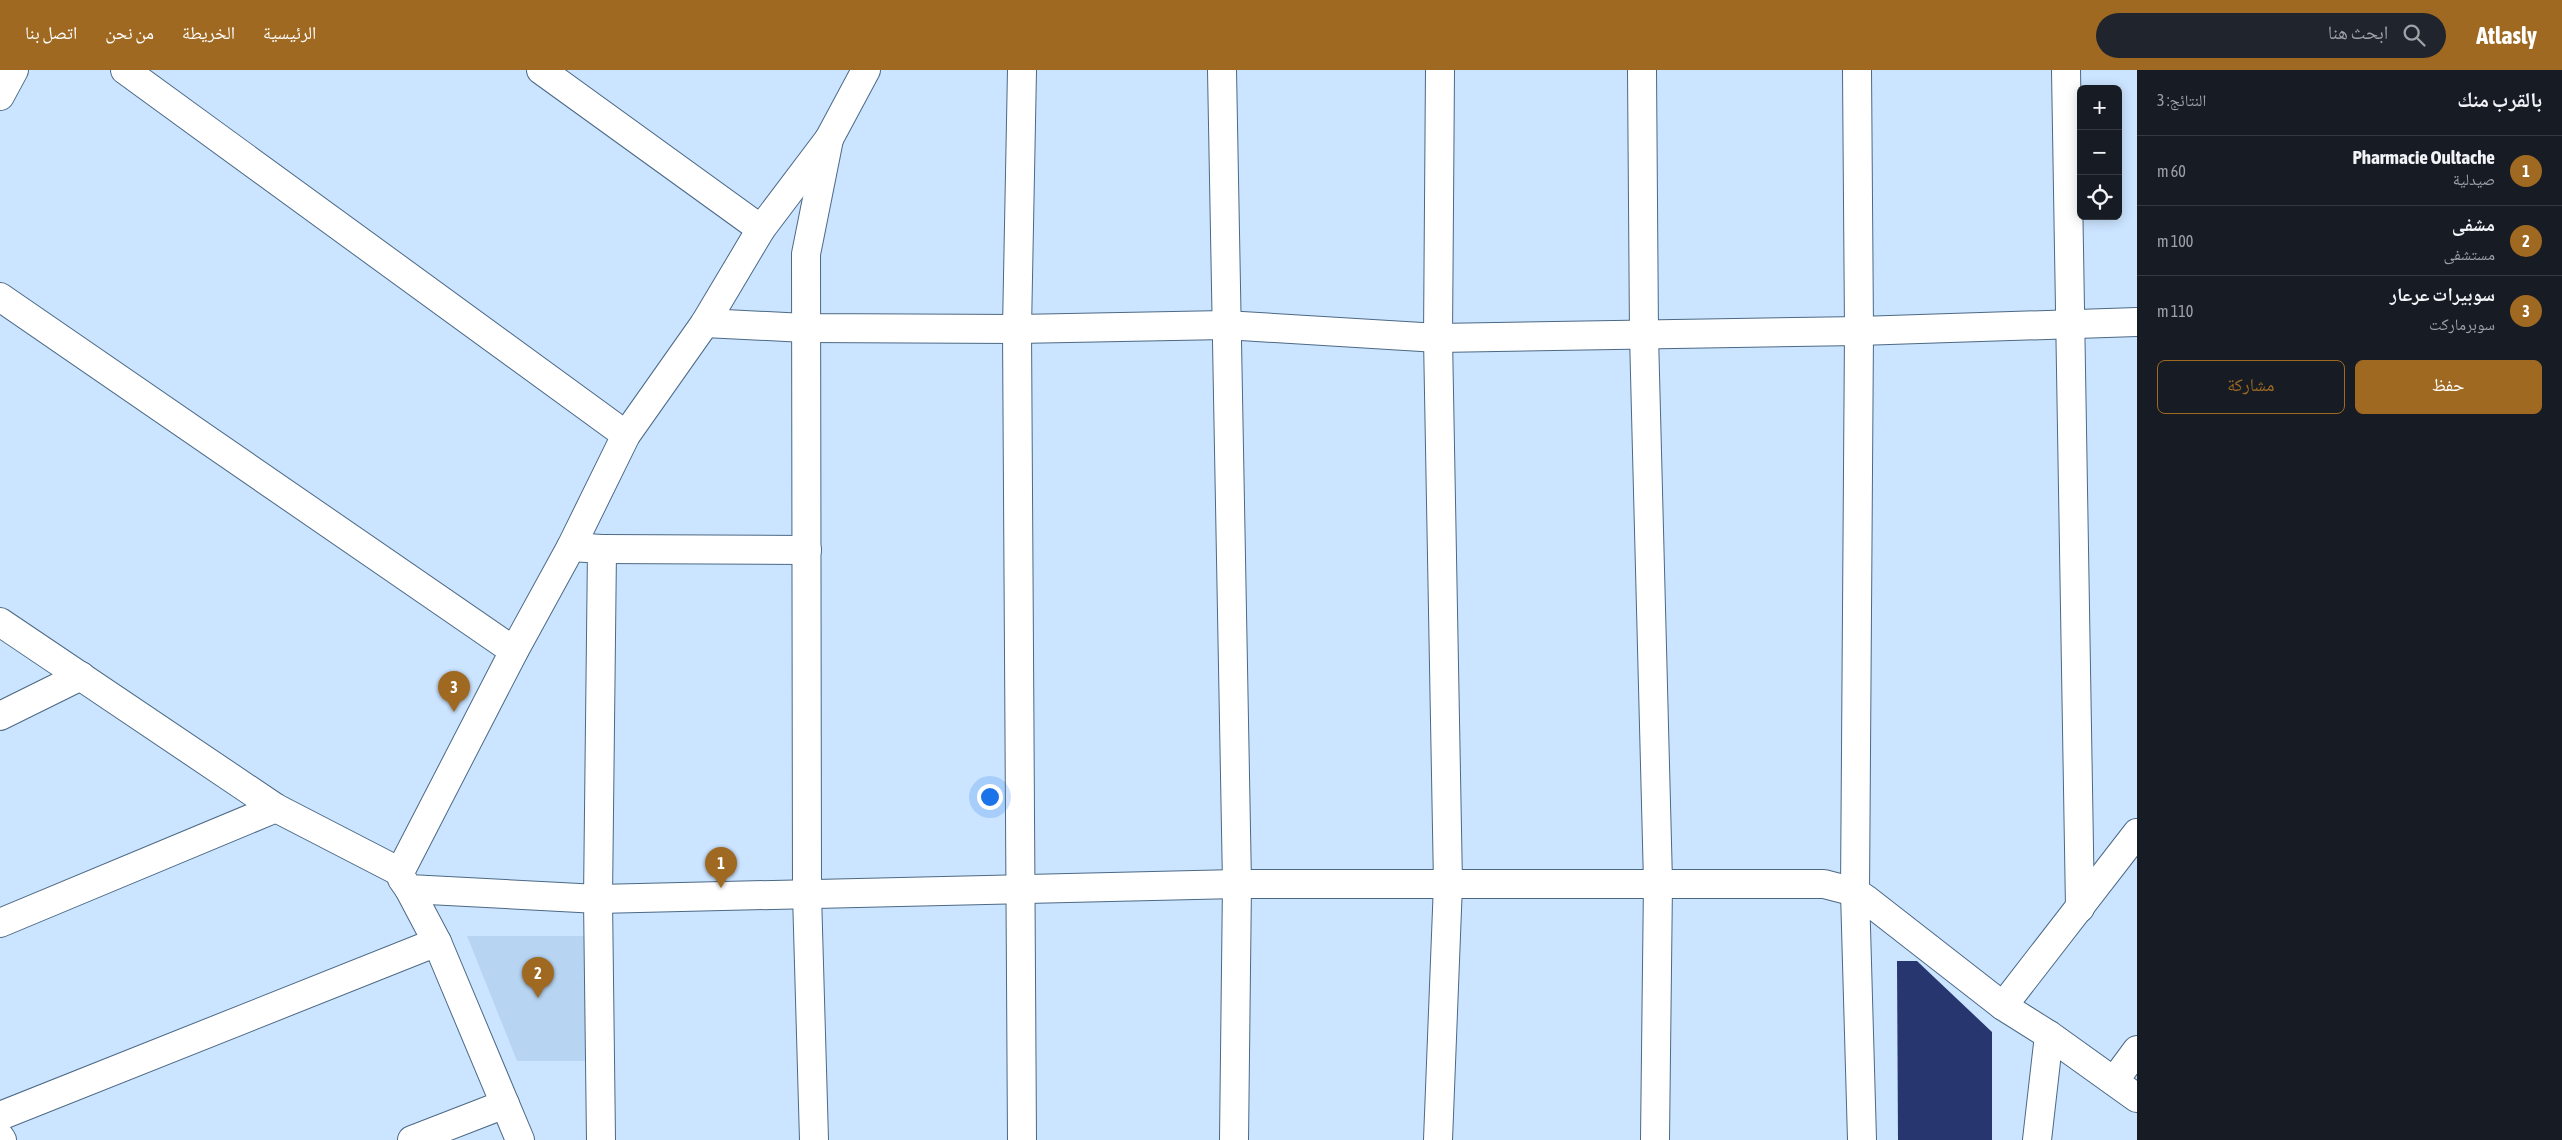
<!DOCTYPE html>
<html lang="ar">
<head>
<meta charset="utf-8">
<style>
	body { margin:0; font-family:"Asap Condensed","Noto Naskh Arabic",sans-serif; background:#20242c; color:#f1f3f6; direction:rtl }
	.controls { position:absolute; right:15px; top:15px; display:grid; overflow:hidden; border-radius:8px; box-shadow:0 2px 12px #0003 }
	.controls button { width:45px; height:45px; display:grid; place-items:center; padding:0; border:0; border-bottom:1px solid #363941; background:#171b24; color:#f1f3f6; font:25px sans-serif }
	.you { position:absolute; left:989px; top:726px; width:18px; height:18px; margin:-12px; border:4px solid #fff; border-radius:50%; background:#1a73e8; box-shadow:0 0 0 8px #1a73e833 }
	.badge { display:grid; place-items:center; width:32px; height:32px; border-radius:50%; background:#9f6922; color:#fff; font-size:16px; font-weight:700 }
	.pin { position:absolute; translate:-50% -41px; filter:drop-shadow(0 1px 2px #0008) }
	.pin::after { content:''; position:absolute; top:26px; width:18px; height:15px; background:inherit; clip-path:polygon(0 0,100% 0,50% 100%) }
	.list { margin:0; padding:0; list-style:none }
	h2 { display:flex; justify-content:space-between; align-items:center; height:65px; margin:0; padding:0 20px; font-size:21px }
	h2 small { font-size:16px; font-weight:400; color:#9ea1a6 }
	.list li { display:grid; grid-template-columns:32px 1fr auto; gap:15px; align-items:center; box-sizing:border-box; height:70px; padding:0 20px; border-top:1px solid #363941 }
	.list b { display:block; font-size:19px; white-space:nowrap }
	.list p { margin:0; font-size:16px; white-space:nowrap; color:#9ea1a6 }
	.list em { font-size:16px; font-style:normal; color:#9ea1a6 }
	.actions { display:flex; gap:10px; padding:15px 20px }
	.actions a { flex:1; padding:11px 0; border:1px solid #9f6922; border-radius:8px; text-align:center; font-size:18px; color:#9f6922 }
	.actions .main { background:#9f6922; color:#fff }
	.icon { flex:none; width:28px; height:28px; fill:none; stroke:currentColor; stroke-width:2; stroke-linecap:round; stroke-linejoin:round }
	.map { position:relative; flex:none; width:2137px; height:1070px; overflow:hidden; direction:ltr }
	header { display:flex; align-items:center; gap:30px; box-sizing:border-box; height:70px; padding:0 25px; background:#9f6922; color:#fff }
	header strong { font-size:24px }
	nav { display:flex; gap:28px; margin-inline-start:auto; font-size:18px }
	.search { width:350px; height:45px; background:#20242c; display:flex; align-items:center; gap:12px; box-sizing:border-box; padding:0 18px; border-radius:28px; color:#9ea1a6; font-size:19px }
	main { display:flex }
	aside { flex:1; background:#171b24 }
	.map>svg:first-child { display:block }
	.built { fill:#b7d5f3 }
	.building { fill:#27366f }
	.lines { fill:none; stroke-linecap:round; stroke-linejoin:round }
	.street-casing { stroke:#4c6985; stroke-width:30 }
	.secondary-casing { stroke:#4c6985; stroke-width:30 }
	.street { stroke:#fff; stroke-width:28 }
	.secondary { stroke:#fff; stroke-width:28 }
</style>
</head>
<body>
<header>
<strong>Atlasly</strong>
<div class="search"><svg class="icon" aria-label="search" viewBox="0 0 24 24"><circle cx="10" cy="10" r="6"/><path d="M15 15l6 6"/></svg>ابحث هنا</div>
<nav><a>الرئيسية</a><a>الخريطة</a><a>من نحن</a><a>اتصل بنا</a></nav>
</header>
<main>
<aside>
<h2>بالقرب منك<small>النتائج: 3</small></h2>
<ul class="list">
<li><span class="badge">1</span><div><b>Pharmacie Oultache</b><p>صيدلية</p></div><em>60 m</em></li>
<li><span class="badge">2</span><div><b>مشفى</b><p>مستشفى</p></div><em>100 m</em></li>
<li><span class="badge">3</span><div><b>سوبيرات عرعار</b><p>سوبرماركت</p></div><em>110 m</em></li>
</ul>
<div class="actions"><a class="main">حفظ</a><a>مشاركة</a></div>
</aside>
<div class="map">
<svg width="2137" height="1070" viewBox="0 0 2137 1070">
	<rect width="100%" height="100%" fill="#cbe4ff"/>
	<path class="built" d="M467 866H585V991H517Z"/>
	<path class="building" d="M1897 891H1917L1992 962V1070H1898Z"/>
	<g class="lines">
		<defs>
			<g id="street">
				<path d="M125 0 626 365"/>
				<path d="M541 0 761 159"/>
				<path d="M1222 0 1237 814 1234 1070"/>
				<path d="M1642 0 1644 265 1658 812 1655 1070"/>
				<path d="M1857 0 1859 261 1855 822 1862 1070"/>
				<path d="M2066 0 2080 838"/>
				<path d="M0 26 14 0"/>
				<path d="M0 227 514 581"/>
				<path d="M705 253 805 258 1017 259 1225 255 1438 268 1859 261 2137 252"/>
				<path d="M571 477 602 479 598 829 601 1070"/>
				<path d="M602 479 807 480"/>
				<path d="M0 552 276 738 400 802"/>
				<path d="M0 646 81 606"/>
				<path d="M409 819 437 872 520 1070"/>
				<path d="M0 853 276 738"/>
				<path d="M2003 936 2137 763"/>
				<path d="M2114 1011 2137 980"/>
				<path d="M0 1046 437 872"/>
				<path d="M412 1070 505 1034"/>
				<path d="M814 1070 807 824 806 184 829 69"/>
				<path d="M1022 1070 1017 259 1022 0"/>
				<path d="M1438 1070 1448 814 1438 268 1440 0"/>
				<path d="M2037 1070 2049 965"/>
			</g>
			<g id="secondary">
				<path d="M866 0 829 69 761 159 705 253 626 365 571 477 514 581 400 802 402 809 409 819 598 829 1237 814H1824L1855 822 1867 830 2003 936 2049 965 2137 1028"/>
				<path d="M0 1067 2 1070"/>
			</g>
		</defs>
		<use href="#street" class="street-casing"/>
		<use href="#secondary" class="secondary-casing"/>
		<use href="#street" class="street"/>
		<use href="#secondary" class="secondary"/>
	</g>
</svg>
<div class="controls">
<button>+</button>
<button>−</button>
<button><svg class="icon" aria-label="locate" viewBox="0 0 24 24"><circle cx="12" cy="12" r="6"/><path d="M12 2v4M12 18v4M2 12h4M18 12h4"/></svg></button>
</div>
<div class="you"></div>
<div class="pin badge" style="left:721px;top:818px">1</div>
<div class="pin badge" style="left:538px;top:928px">2</div>
<div class="pin badge" style="left:454px;top:642px">3</div>
</div>
</main>
</body>
</html>
